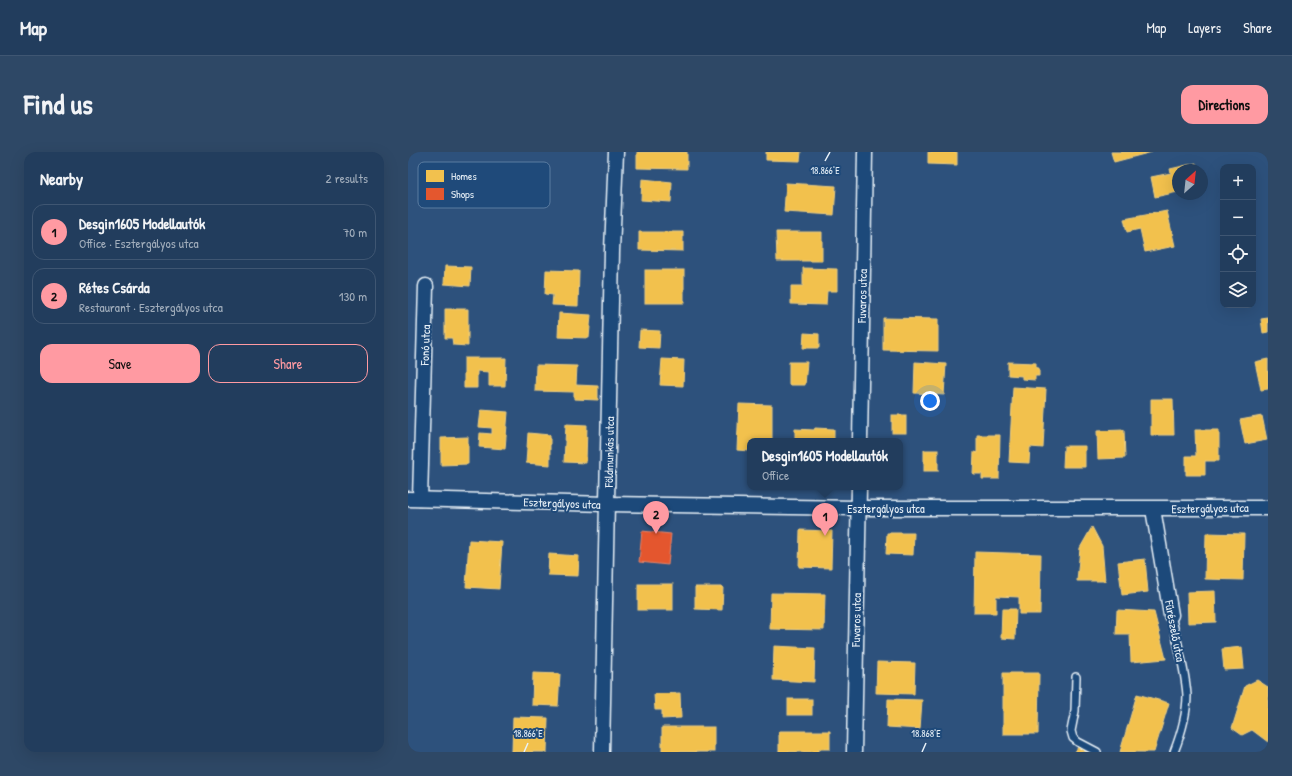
<!DOCTYPE html>
<html lang="en">
<head>
<meta charset="utf-8">
<style>
	body { margin:0; font-family:"Patrick Hand",sans-serif; background:#2e4866; color:#f1f3f6 }
	.controls { position:absolute; right:12px; top:12px; display:grid; overflow:hidden; border-radius:8px; box-shadow:0 4px 16px #0002 }
	.controls button { width:36px; height:36px; display:grid; place-items:center; padding:0; border:0; border-bottom:1px solid #3f5672; background:#223d5d; color:#f1f3f6; font:20px sans-serif }
	.compass { position:absolute; left:764px; top:12px; width:36px; height:36px; border-radius:50%; background:#223d5d; box-shadow:0 4px 16px #0002; rotate:27deg }
	.you { position:absolute; left:522px; top:249px; width:14px; height:14px; margin:-10px; border:3px solid #fff; border-radius:50%; background:#1a73e8; box-shadow:0 0 0 6px #1a73e833 }
	.badge { display:grid; place-items:center; width:26px; height:26px; border-radius:50%; background:#ff9aa2; color:#111; font-size:13px; font-weight:700 }
	.pin { position:absolute; translate:-50% -33px; filter:drop-shadow(0 1px 2px #0008) }
	.pin::after { content:''; position:absolute; top:21px; width:14px; height:12px; background:inherit; clip-path:polygon(0 0,100% 0,50% 100%) }
	.popup { position:absolute; left:339px; top:286px; width:156px; height:52px; box-sizing:border-box; display:grid; place-content:center; border-radius:8px; background:#223d5d; filter:drop-shadow(0 1px 3px #0005); font-size:13px; white-space:nowrap; color:#a2aebc }
	.popup b { font-size:15px; color:#f1f3f6 }
	.popup::after { content:''; position:absolute; left:50%; top:100%; margin-left:-8px; border:8px solid transparent; border-top-color:#223d5d }
	.list { margin:0; padding:0; list-style:none }
	h2 { display:flex; justify-content:space-between; align-items:center; height:52px; margin:0; padding:0 16px; font-size:17px }
	h2 small { font-size:13px; font-weight:400; color:#a2aebc }
	.list li { display:grid; grid-template-columns:26px 1fr auto; gap:12px; align-items:center; box-sizing:border-box; height:56px; margin:0 8px 8px; padding:0 8px; border:1px solid #3f5672; border-radius:12px }
	.list b { display:block; font-size:15px; white-space:nowrap }
	.list p { margin:0; font-size:13px; white-space:nowrap; color:#a2aebc }
	.list em { font-size:13px; font-style:normal; color:#a2aebc }
	.actions { display:flex; gap:8px; padding:12px 16px }
	.actions a { flex:1; padding:9px 0; border:1px solid #ff9aa2; border-radius:12px; text-align:center; font-size:14px; color:#ff9aa2 }
	.actions .main { background:#ff9aa2; color:#111 }
	.icon { flex:none; width:22px; height:22px; fill:none; stroke:currentColor; stroke-width:2; stroke-linecap:round; stroke-linejoin:round }
	.map { position:relative; flex:none; width:860px; height:600px; overflow:hidden; border-radius:12px }
	header { display:flex; align-items:center; gap:24px; box-sizing:border-box; height:56px; padding:0 20px; background:#223d5d; border-bottom:1px solid #3f5672 }
	header strong { font-size:19px }
	nav { display:flex; gap:22px; margin-inline-start:auto; font-size:14px }
	.intro { display:flex; align-items:center; justify-content:space-between; box-sizing:border-box; height:96px; padding:0 24px }
	h1 { margin:0; font-size:28px }
	.button { padding:10px 18px; border-radius:12px; background:#ff9aa2; color:#111; font-size:14px; font-weight:700 }
	main { display:flex; gap:24px; padding:0 24px }
	aside { flex:1; background:#223d5d; border-radius:12px; box-shadow:0 4px 16px #0002 }
	.map>svg:first-child { display:block }
	.homes { fill:#f2c14e; stroke:#efcf81 }
	.shops { fill:#e4572e; stroke:#e5856b }
	.lines { fill:none; stroke-linecap:round; stroke-linejoin:round }
	.lane-casing { stroke:#e8f1f8; stroke-width:10 }
	.street-casing { stroke:#e8f1f8; stroke-width:17 }
	.lane { stroke:#1f4a7a; stroke-width:7 }
	.street { stroke:#1f4a7a; stroke-width:14 }
	.ticks { fill:none; stroke:#e8f1f8; stroke-width:1.5 }
	.labels { text-anchor:middle; dominant-baseline:central; stroke-width:4; stroke-linejoin:round; paint-order:stroke }
	.street-label { font-size:12px; fill:#e8f1f8; stroke:#1f4a7a }
	.key { fill:#1f4a7a; stroke:#5b7ca0; stroke-width:1 }
	.key-label { font-size:11px; fill:#e8f1f8 }
	.ticks-label { font-size:10px; text-anchor:middle; fill:#e8f1f8; stroke:#1f4a7a; stroke-width:4; stroke-linejoin:round; paint-order:stroke }
</style>
</head>
<body>
<header>
<strong>Map</strong>
<nav><a>Map</a><a>Layers</a><a>Share</a></nav>
</header>
<div class="intro"><h1>Find us</h1><a class="button">Directions</a></div>
<main>
<aside>
<h2>Nearby<small>2 results</small></h2>
<ul class="list">
<li><span class="badge">1</span><div><b>Desgin1605 Modellautók</b><p>Office · Esztergályos utca</p></div><em>70 m</em></li>
<li><span class="badge">2</span><div><b>Rétes Csárda</b><p>Restaurant · Esztergályos utca</p></div><em>130 m</em></li>
</ul>
<div class="actions"><a class="main">Save</a><a>Share</a></div>
</aside>
<div class="map">
<svg width="860" height="600" viewBox="0 0 860 600">
	<rect width="100%" height="100%" fill="#2d517c"/>
	<filter id="ink" filterUnits="userSpaceOnUse"><feTurbulence type="fractalNoise" baseFrequency=".025" numOctaves="2"/><feDisplacementMap in="SourceGraphic" scale="8" xChannelSelector="R" yChannelSelector="G"/><feConvolveMatrix kernelMatrix="1 2 1 2 8 2 1 2 1" color-interpolation-filters="sRGB"/></filter>
	<g filter="url(#ink)">
		<g class="homes">
			<path d="M229 0H279V17L229 16Z"/>
			<path d="M358 0H393L392 9 358 8Z"/>
			<path d="M520 0H549V13L520 12Z"/>
			<path d="M703 0H744L706 10Z"/>
			<path d="M788 11 789 18H770V40L747 45 743 25 763 21 762 17Z"/>
			<path d="M234 27 264 30 263 50 233 48Z"/>
			<path d="M378 31 428 34 426 63 376 60Z"/>
			<rect x="103" y="33" width="9" height="12"/>
			<path d="M759 59 767 94 737 100 732 77 719 80 716 67Z"/>
			<path d="M231 80H275V99L231 98Z"/>
			<path d="M368 80H414V109H369Z"/>
			<path d="M37 114 63 115 62 134 36 132Z"/>
			<path d="M395 116 429 117V139H419L418 153 383 152V134H395Z"/>
			<path d="M138 118 171 119 170 154 144 153 145 143 137 142Z"/>
			<rect x="237" y="118" width="39" height="33"/>
			<path d="M37 157H60V194L45 193 44 186H37Z"/>
			<path d="M151 161 183 163 181 186 150 185Z"/>
			<path d="M475 166 530 167V199L475 198Z"/>
			<path d="M860 166V180L855 181 853 167Z"/>
			<path d="M232 178 252 179 251 196 231 195Z"/>
			<path d="M396 181 411 182V196H395Z"/>
			<path d="M56 206H98L97 234H81V220L69 219V236H56Z"/>
			<path d="M254 207 276 208 275 234 252 233Z"/>
			<path d="M860 207V237L853 238 847 210Z"/>
			<path d="M381 210H399L397 233H381Z"/>
			<path d="M507 210 538 212 536 243 506 241Z"/>
			<path d="M600 210 628 211V216H631V224H627V228L614 227V224L600 223Z"/>
			<path d="M128 213 169 214 168 233 190 234V248L166 247V240L127 239Z"/>
			<path d="M605 235 638 237 635 296 622 295 621 311 601 310Z"/>
			<path d="M743 247H765L766 283H743Z"/>
			<path d="M331 252 364 253V289H342V299L329 298Z"/>
			<path d="M73 258 100 260 97 297 71 295 72 281 84 282V276L71 275Z"/>
			<rect x="484" y="263" width="14" height="18"/>
			<path d="M854 264 859 288 837 292 832 268Z"/>
			<path d="M158 272 179 273 178 311 156 310Z"/>
			<path d="M407 276 426 277V289H387V277L406 278Z"/>
			<path d="M716 278 717 306 690 307 689 279Z"/>
			<path d="M787 278H811V309H797V323H778V304H788Z"/>
			<path d="M120 281 142 283V313L118 311Z"/>
			<path d="M569 283H592L591 327H574V322H565L566 300 569 301Z"/>
			<path d="M60 285V312L33 313V286Z"/>
			<path d="M656 294H677V315H655Z"/>
			<rect x="516" y="298" width="14" height="21"/>
			<path d="M684 375 694 394 697 429H669L672 396Z"/>
			<path d="M392 378 424 379 423 416 391 415Z"/>
			<path d="M479 381H506L505 403 478 402Z"/>
			<path d="M798 381 836 382 835 428 797 427Z"/>
			<path d="M61 388 94 390 91 437 58 435Z"/>
			<path d="M567 400 633 402 632 462H611V445L588 444V461H566Z"/>
			<path d="M141 402 171 404 170 424 140 423Z"/>
			<path d="M737 407 740 440 714 443 710 410Z"/>
			<rect x="230" y="432" width="35" height="26"/>
			<path d="M287 435H315L314 458 287 457Z"/>
			<path d="M807 439 808 470 780 471 779 440Z"/>
			<path d="M363 441 417 442 416 478 362 477Z"/>
			<path d="M594 457H608L607 487 593 486Z"/>
			<path d="M709 458 746 460 758 507 723 510 722 482H708Z"/>
			<path d="M366 494 407 496 406 530 365 528Z"/>
			<path d="M834 495 836 517 816 518 814 497Z"/>
			<path d="M469 510 507 511 506 542 468 541Z"/>
			<path d="M125 521 152 522 150 554 124 553Z"/>
			<path d="M595 521H631L630 582H595Z"/>
			<path d="M849 528 860 535V590L844 578 834 583 824 576 837 534Z"/>
			<path d="M272 541 273 566 254 567V558H247L246 542Z"/>
			<path d="M729 542 761 551 746 600H712Z"/>
			<rect x="380" y="547" width="24" height="16"/>
			<path d="M480 547 514 548 512 577 479 575Z"/>
			<path d="M105 565 140 566 139 600H104Z"/>
			<rect x="254" y="575" width="52" height="25"/>
			<path d="M371 579H422V597H411V600H371Z"/>
			<path d="M670 595 679 600H667Z"/>
		</g>
		<path class="shops" d="M234 379 263 382 260 413 231 410Z"/>
		<g class="lines">
			<defs>
				<g id="lane">
					<path d="M763 463C769 489 777 516 779 543 779 562 773 582 766 600"/>
					<path d="M668 525 667 559 663 579 665 586 670 590 689 600"/>
				</g>
				<g id="street">
					<path d="M452 289 457 0"/>
					<path d="M0 347 200 352 450 356H860"/>
					<path d="M12 347 18 134"/>
					<path d="M745 357 763 463"/>
					<path d="M194 600 204 99 208 0"/>
					<path d="M446 600 451 335"/>
				</g>
			</defs>
			<use href="#lane" class="lane-casing"/>
			<use href="#street" class="street-casing"/>
			<use href="#lane" class="lane"/>
			<use href="#street" class="street"/>
		</g>
	</g>
	<path class="ticks" d="M417 9 422 0M116 600 120 591M514 600 518 591"/>
	<g class="labels">
		<g class="street-label">
			<text transform="translate(454 144) rotate(-89)">Fuvaros utca</text>
			<text transform="translate(17 193) rotate(-88)">Fonó utca</text>
			<text transform="translate(201 300) rotate(-89)">Földmunkás utca</text>
			<text transform="translate(154 351) rotate(2)">Esztergályos utca</text>
			<text x="478" y="356">Esztergályos utca</text>
			<text transform="translate(802 356) rotate(-1)">Esztergályos utca</text>
			<text transform="translate(448 468) rotate(-89)">Fuvaros utca</text>
			<text transform="translate(767 479) rotate(79)">Fűrészelő utca</text>
		</g>
	</g>
	<rect x="10" y="10" width="132" height="46" rx="6" class="key"/>
	<rect x="18" y="18" width="18" height="12" fill="#f2c14e"/>
	<rect x="18" y="36" width="18" height="12" fill="#e4572e"/>
	<g class="key-label">
		<text x="43" y="28">Homes</text>
		<text x="43" y="46">Shops</text>
	</g>
	<g class="ticks-label">
		<text x="417" y="22">18.866°E</text>
		<text x="120" y="585">18.866°E</text>
		<text x="518" y="585">18.868°E</text>
	</g>
</svg>
<div class="controls">
<button>+</button>
<button>−</button>
<button><svg class="icon" aria-label="locate" viewBox="0 0 24 24"><circle cx="12" cy="12" r="6"/><path d="M12 2v4M12 18v4M2 12h4M18 12h4"/></svg></button>
<button><svg class="icon" aria-label="layers" viewBox="0 0 24 24"><path d="M12 4l9 5-9 5-9-5zM3 14l9 5 9-5"/></svg></button>
</div>
<svg class="compass" viewBox="-18 -18 36 36"><path d="M0-13l5 13h-10z" fill="#e53935"/><path d="M0 13l5-13h-10z" fill="#a2aebc"/></svg>
<div class="you"></div>
<div class="pin badge" style="left:417px;top:384px">1</div>
<div class="popup"><b>Desgin1605 Modellautók</b>Office</div>
<div class="pin badge" style="left:248px;top:382px">2</div>
</div>
</main>
</body>
</html>
